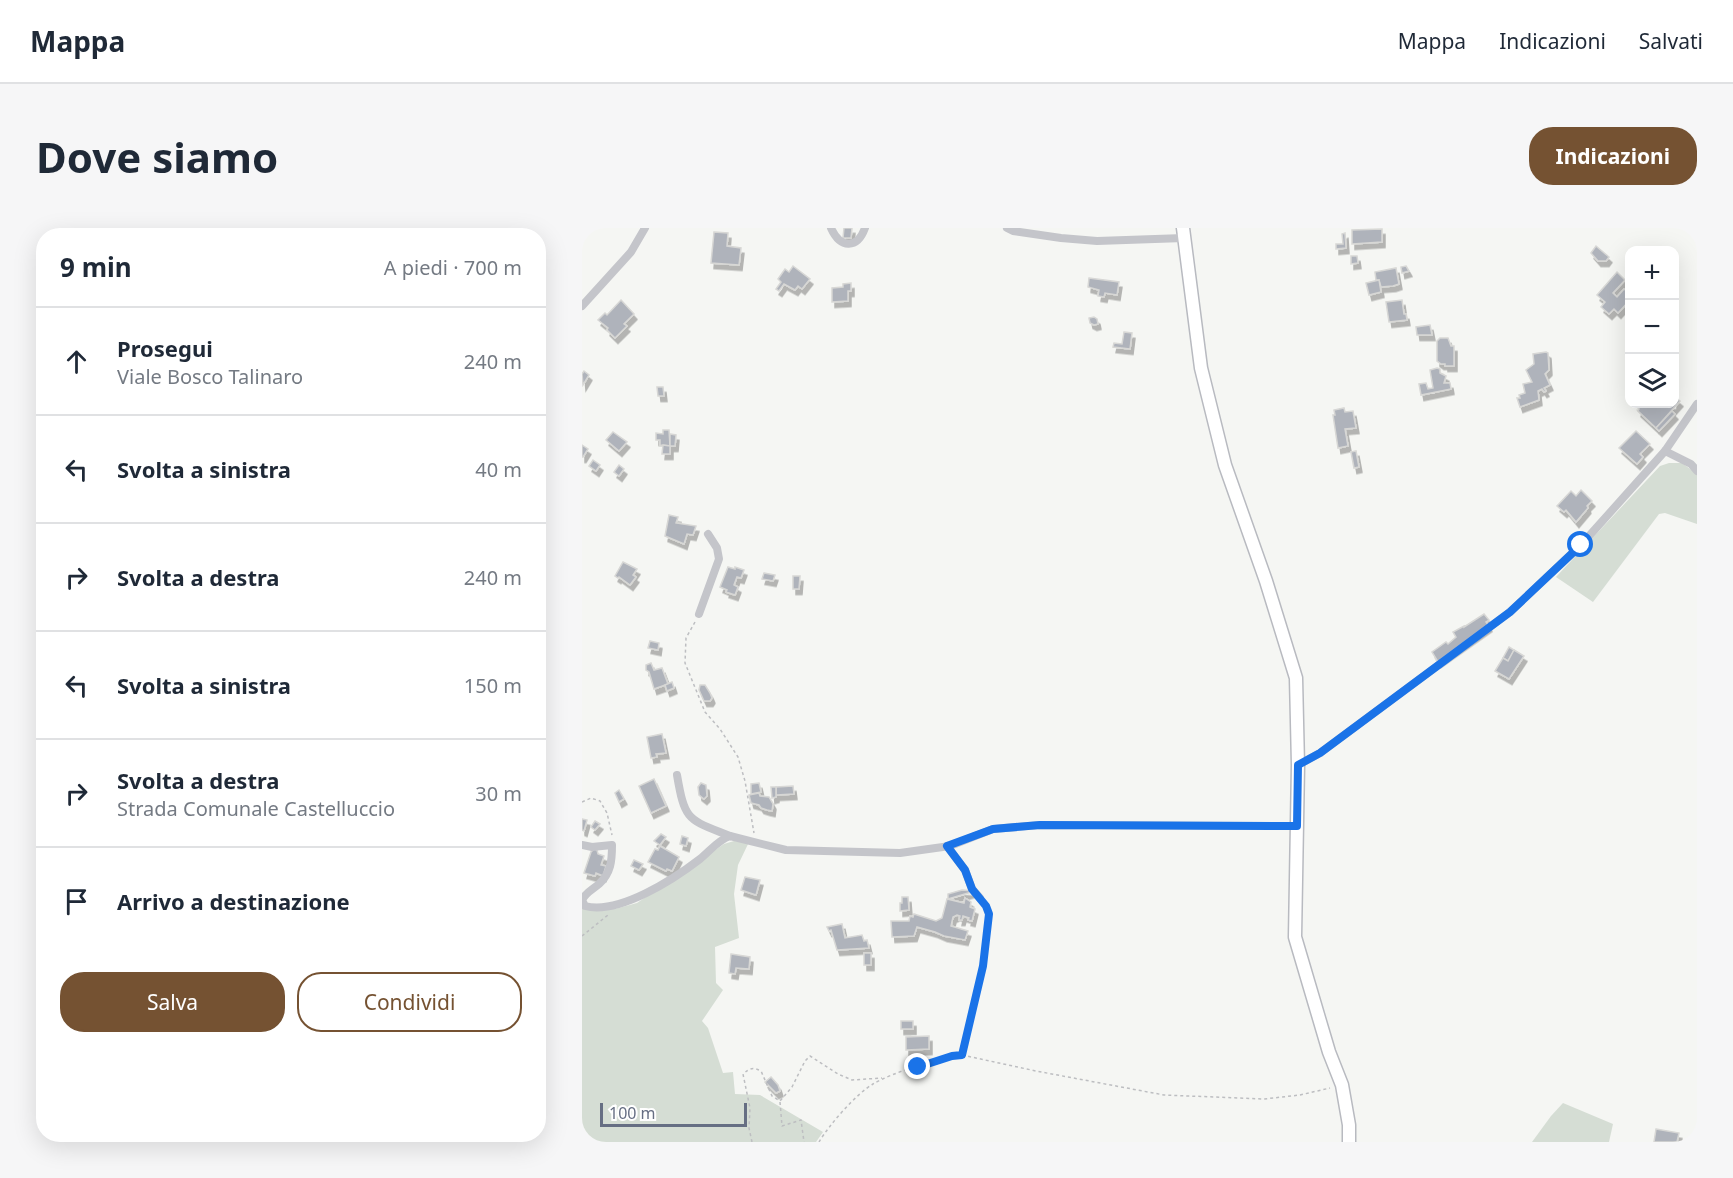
<!DOCTYPE html>
<html lang="it">
<head>
<meta charset="utf-8">
<style>
	body { margin:0; font-family:"Noto Sans",sans-serif; background:#f6f6f7; color:#1f2937 }
	.controls { position:absolute; right:18px; top:18px; display:grid; overflow:hidden; border-radius:12px; box-shadow:0 6px 24px #0002 }
	.controls button { width:54px; height:54px; display:grid; place-items:center; padding:0; border:0; border-bottom:2px solid #e0e1e3; background:#fff; color:#1f2937; font:30px sans-serif }
	.scale { position:absolute; left:18px; bottom:15px; width:147px; box-sizing:border-box; padding-left:6px; border:3px solid #666e83; border-top:0; font-size:16px; line-height:21px; white-space:nowrap; color:#666e83; -webkit-text-stroke:4px #fff; paint-order:stroke }
	.stop { position:absolute; width:18px; height:18px; margin:-14px; border:4px solid #1a73e8; border-radius:50%; background:#fff }
	.stop.end { background:#1a73e8; border-color:#fff; box-shadow:0 2px 6px #0008 }
	.list { margin:0; padding:0; list-style:none }
	h2 { display:flex; justify-content:space-between; align-items:center; height:78px; margin:0; padding:0 24px; font-size:26px }
	h2 small { font-size:20px; font-weight:400; color:#747a83 }
	.list li { display:grid; grid-template-columns:39px 1fr auto; gap:18px; align-items:center; box-sizing:border-box; height:108px; padding:0 24px; border-top:2px solid #e0e1e3 }
	.list b { display:block; font-size:22px; white-space:nowrap }
	.list p { margin:0; font-size:20px; white-space:nowrap; color:#747a83 }
	.list em { font-size:20px; font-style:normal; color:#747a83 }
	.actions { display:flex; gap:12px; padding:18px 24px }
	.actions a { flex:1; padding:14px 0; border:2px solid #755232; border-radius:24px; text-align:center; font-size:21px; color:#755232 }
	.actions .main { background:#755232; color:#fff }
	.icon { flex:none; width:33px; height:33px; fill:none; stroke:currentColor; stroke-width:2; stroke-linecap:round; stroke-linejoin:round }
	.map { position:relative; flex:none; width:1115px; height:914px; overflow:hidden; border-radius:24px }
	header { display:flex; align-items:center; gap:36px; box-sizing:border-box; height:84px; padding:0 30px; background:#fff; border-bottom:2px solid #e0e1e3 }
	header strong { font-size:28px }
	nav { display:flex; gap:33px; margin-inline-start:auto; font-size:21px }
	.intro { display:flex; align-items:center; justify-content:space-between; box-sizing:border-box; height:144px; padding:0 36px }
	h1 { margin:0; font-size:42px }
	.button { padding:15px 27px; border-radius:24px; background:#755232; color:#fff; font-size:21px; font-weight:700 }
	main { display:flex; gap:36px; padding:0 36px }
	aside { flex:1; background:#fff; border-radius:24px; box-shadow:0 6px 24px #0002 }
	.map>svg:first-child { display:block }
	.green { fill:#d5ddd4 }
	.building { fill:#afb3bb; stroke:#d7d7d5; stroke-width:1.5; filter:url(#shadow) }
	.lines { fill:none; stroke-linecap:round; stroke-linejoin:round }
	.secondary-casing { stroke:#b8bac0; stroke-width:15 }
	.path { stroke:#bdbec1; stroke-width:1.5; stroke-dasharray:3 3; stroke-linecap:butt }
	.street { stroke:#c4c5ca; stroke-width:8 }
	.secondary { stroke:#fff; stroke-width:12 }
	.route { stroke:#1a73e8; stroke-width:8 }
</style>
</head>
<body>
<header>
<strong>Mappa</strong>
<nav><a>Mappa</a><a>Indicazioni</a><a>Salvati</a></nav>
</header>
<div class="intro"><h1>Dove siamo</h1><a class="button">Indicazioni</a></div>
<main>
<aside>
<h2>9 min<small>A piedi · 700 m</small></h2>
<ul class="list">
<li><svg class="icon" aria-label="ahead" viewBox="0 0 24 24"><path d="M12 20V5M6 11l6-6 6 6"/></svg><div><b>Prosegui</b><p>Viale Bosco Talinaro</p></div><em>240 m</em></li>
<li><svg class="icon" aria-label="left" viewBox="0 0 24 24"><path d="M17 20v-9H6M10 6l-5 5 5 5"/></svg><div><b>Svolta a sinistra</b></div><em>40 m</em></li>
<li><svg class="icon" aria-label="right" viewBox="0 0 24 24"><path d="M7 20v-9h11M14 6l5 5-5 5"/></svg><div><b>Svolta a destra</b></div><em>240 m</em></li>
<li><svg class="icon" aria-label="left" viewBox="0 0 24 24"><path d="M17 20v-9H6M10 6l-5 5 5 5"/></svg><div><b>Svolta a sinistra</b></div><em>150 m</em></li>
<li><svg class="icon" aria-label="right" viewBox="0 0 24 24"><path d="M7 20v-9h11M14 6l5 5-5 5"/></svg><div><b>Svolta a destra</b><p>Strada Comunale Castelluccio</p></div><em>30 m</em></li>
<li><svg class="icon" aria-label="arrive" viewBox="0 0 24 24"><path d="M6 21V4h12l-3 4 3 4H6"/></svg><div><b>Arrivo a destinazione</b></div></li>
</ul>
<div class="actions"><a class="main">Salva</a><a>Condividi</a></div>
</aside>
<div class="map">
<svg width="1115" height="914" viewBox="0 0 1115 914">
	<defs>
		<filter id="shadow"><feDropShadow dx="3" dy="5.5" stdDeviation="0" flood-color="#0004"/></filter>
	</defs>
	<rect width="100%" height="100%" fill="#f5f6f3"/>
	<g class="green">
		<path d="M1087 235H1100L1115 246V296L1083 285 1077 286 1011 374 974 349 1078 238Z"/>
		<path d="M152 613 167 614 156 637 152 666 157 710 133 719 134 755 141 762 120 793 126 800 141 845 151 844 153 866 178 867 241 904 234 914H0V678L33 681 55 675 142 616Z"/>
		<path d="M981 875 1031 896 1027 914H950L969 888Z"/>
	</g>
	<g class="building">
		<path d="M262 0H270L269 10H261Z"/>
		<path d="M800 1V14L770 16V2Z"/>
		<path d="M132 4 146 5 145 18 159 20 157 37 129 35Z"/>
		<path d="M763 5 764 20 754 21V16H761L760 6Z"/>
		<path d="M1014 18 1027 29 1024 33H1016L1009 25Z"/>
		<path d="M769 28H775L776 35 769 36Z"/>
		<path d="M211 38 228 51 220 61 216 58 213 62 202 56 197 63 194 61 199 54 196 51 203 41 207 44Z"/>
		<path d="M824 38 827 43 820 45 819 39Z"/>
		<path d="M814 40 817 56 811 58 799 59 797 52H794L793 44Z"/>
		<path d="M1035 44 1043 52 1031 65 1035 69 1042 61 1048 66V72L1036 85 1032 81 1027 86 1019 79 1023 74 1015 67Z"/>
		<path d="M507 50 537 54 535 67 523 65 522 69 516 68 517 62 506 59Z"/>
		<path d="M797 52 799 64 787 67 784 55Z"/>
		<path d="M269 55V63H266V73L250 74V60L261 59V56Z"/>
		<path d="M39 72 52 86 42 96 45 98 33 110 25 102 26 100 16 92 23 85 25 87Z"/>
		<path d="M820 72 822 86H824L825 92 807 94 804 74Z"/>
		<path d="M512 89 515 91 516 96 512 97 508 95 507 90Z"/>
		<path d="M848 97 850 107H835L834 99Z"/>
		<path d="M542 104 550 105 548 121 531 119 532 115 540 116Z"/>
		<path d="M858 110H866L869 118H872V138H863V136H859L855 133V113Z"/>
		<path d="M964 124 966 125 967 142 963 146 968 157 962 160 964 163 962 164 960 161 956 163 957 172 938 179 935 170H938L937 167 943 165 941 156 950 154 944 142 952 136 951 126Z"/>
		<path d="M855 140 858 141V145L864 148 862 155H868L869 161 839 167 837 156 844 155 846 161 851 160 848 142Z"/>
		<path d="M2 143 7 147 1 157 0 146Z"/>
		<path d="M75 159H81L82 168H76Z"/>
		<path d="M1092 168 1098 173 1074 200 1056 183 1057 181 1053 177 1092 176Z"/>
		<path d="M762 180 763 184 771 183 774 200 763 201 766 218 756 220 751 187H753L752 182Z"/>
		<path d="M1090 183 1093 186 1077 203 1074 200Z"/>
		<path d="M81 202H87L88 218 78 217V212H74V205L81 206Z"/>
		<path d="M1054 203 1068 216 1058 226 1061 229 1055 236 1037 220Z"/>
		<path d="M31 204 45 214 37 223 24 212Z"/>
		<path d="M88 206 94 207 93 218H88Z"/>
		<path d="M0 217 6 221 1 229H0Z"/>
		<path d="M81 217 88 218V226H80Z"/>
		<path d="M774 223 777 239 772 240 769 224Z"/>
		<path d="M11 232 18 237 14 243 7 238Z"/>
		<path d="M37 237 42 241 37 248 32 244Z"/>
		<path d="M999 262 1010 273 1005 278 1006 280 994 294 984 282 982 284 975 278 989 263 994 268Z"/>
		<path d="M87 287 96 289 94 295 114 298 111 307 105 306 102 316 83 308Z"/>
		<path d="M41 334 55 341 51 347 54 349 48 357 37 349 36 350 33 348Z"/>
		<path d="M146 339 153 341V339L162 342 159 350 155 349 152 357 156 359 153 367 144 364 145 362 138 359Z"/>
		<path d="M182 345 193 347 191 353 180 351Z"/>
		<path d="M211 348H218L217 361H211Z"/>
		<path d="M902 386 907 392 904 394 907 398 856 434 850 424 864 414 866 416 874 409 871 404 882 398V399Z"/>
		<path d="M68 413 77 415 76 422 66 420Z"/>
		<path d="M927 419 932 422 926 433 921 430Z"/>
		<path d="M932 422 942 428 927 451 913 443 921 430 926 433Z"/>
		<path d="M69 435 72 442 80 440 86 456 72 461 67 444 64 442V437Z"/>
		<path d="M90 454 92 460 85 463 83 457Z"/>
		<path d="M118 457H123L128 465 130 470 128 473H122L117 462Z"/>
		<path d="M80 506 84 525 74 526 75 529 69 530 65 509Z"/>
		<path d="M72 551 84 578 69 585 57 558Z"/>
		<path d="M119 555 124 557 125 568 122 571 117 567 116 559Z"/>
		<path d="M177 555 179 564 169 566V556Z"/>
		<path d="M211 558 212 566 194 567V559Z"/>
		<path d="M189 559H194V569L190 570Z"/>
		<path d="M37 562 42 571 37 574 33 565Z"/>
		<path d="M177 565 178 568 187 569 191 576 190 583 185 582 179 580 177 577 169 575 167 567Z"/>
		<path d="M0 591 5 592 2 603 0 602Z"/>
		<path d="M13 593 18 596 13 602 9 599Z"/>
		<path d="M79 606 84 609 78 617 72 613Z"/>
		<path d="M100 608 106 610 104 618 98 616Z"/>
		<path d="M78 618 97 629 90 643 85 641 84 643 66 634 73 621 76 622Z"/>
		<path d="M12 621 15 622 16 626 22 628 19 637 24 638 21 648 14 645 13 648 2 645 9 624Z"/>
		<path d="M52 632 61 636 57 642 49 638Z"/>
		<path d="M163 649 178 652 174 667 159 662Z"/>
		<path d="M380 662 393 663 366 671V666Z"/>
		<path d="M320 669H326L327 682 318 683V675H320Z"/>
		<path d="M383 670 389 674 388 679 393 681 390 693 386 692 387 690 381 688 380 692H377L378 688 375 687 371 689 369 698 386 703 383 712 362 708 353 704 335 699 332 708 310 709 309 693H327L328 688 331 689 332 686 354 693 360 690 365 671 382 675Z"/>
		<path d="M260 696 263 710 280 707 282 713 285 712 287 720 255 722 249 702 247 703 245 699Z"/>
		<rect x="282" y="725" width="7" height="12"/>
		<path d="M149 726 168 729 167 741 154 740 153 746 147 745Z"/>
		<rect x="319" y="793" width="12" height="8"/>
		<path d="M347 808V821L324 822V809Z"/>
		<path d="M189 849 196 857 198 863 194 865 183 854Z"/>
		<path d="M1074 901 1097 905 1095 914H1072Z"/>
	</g>
	<g class="lines">
		<defs>
			<path id="secondary" d="M601 0 619 140 643 237 684 353 714 450 716 537 713 709 747 824 760 857 767 897V914"/>
		</defs>
		<use href="#secondary" class="secondary-casing"/>
		<g class="path">
			<path d="M113 394 104 410 103 435 123 484 138 501 156 529 163 553 172 605"/>
			<path d="M0 574 9 570 18 573 25 585 30 607"/>
			<path d="M0 708 26 687"/>
			<path d="M380 826 401 739 407 686 404 678"/>
			<path d="M198 874 200 898 219 892 222 914"/>
			<path d="M170 914 167 900 168 880 161 846C168 840 171 839 179 843L190 868 198 873 210 859 223 833 228 828 256 846 270 852 300 850"/>
			<path d="M237 914C247 897 274 866 291 856 309 845 359 829 380 827L454 843 582 867 682 871 718 867 748 860"/>
		</g>
		<g class="street">
			<path d="M249 0C258 20 275 22 283 0"/>
			<path d="M425 0 431 3 479 10 515 13 602 10"/>
			<path d="M0 78 49 24 63 0"/>
			<path d="M1083 223 1109 236 1115 243"/>
			<path d="M117 386 137 331 135 320 126 306"/>
			<path d="M716 537 738 525 928 384 999 317 1083 223 1115 176"/>
			<path d="M95 547C103 594 106 591 148 608"/>
			<path d="M0 617 10 619 30 617C30 633 29 645 17 656 10 662 4 664 0 672L3 678C37 687 92 651 118 631 128 623 136 612 148 608L204 622 318 625 368 618 411 601 458 597 715 598"/>
			<path d="M365 618 383 642 390 661 398 670"/>
		</g>
		<use href="#secondary" class="secondary"/>
	</g>
	<g class="lines">
		<path class="route" d="M336 839 370 828 380 827 401 738 407 686 404 678 390 661 383 642 365 618 411 601 458 597 715 598 716 537 738 525 928 384 999 317"/>
	</g>
</svg>
<div class="controls">
<button>+</button>
<button>−</button>
<button><svg class="icon" aria-label="layers" viewBox="0 0 24 24"><path d="M12 4l9 5-9 5-9-5zM3 14l9 5 9-5"/></svg></button>
</div>
<div class="scale">100 m</div>
<div class="stop" style="left:999px;top:317px"></div>
<div class="stop end" style="left:336px;top:839px"></div>
</div>
</main>
</body>
</html>
